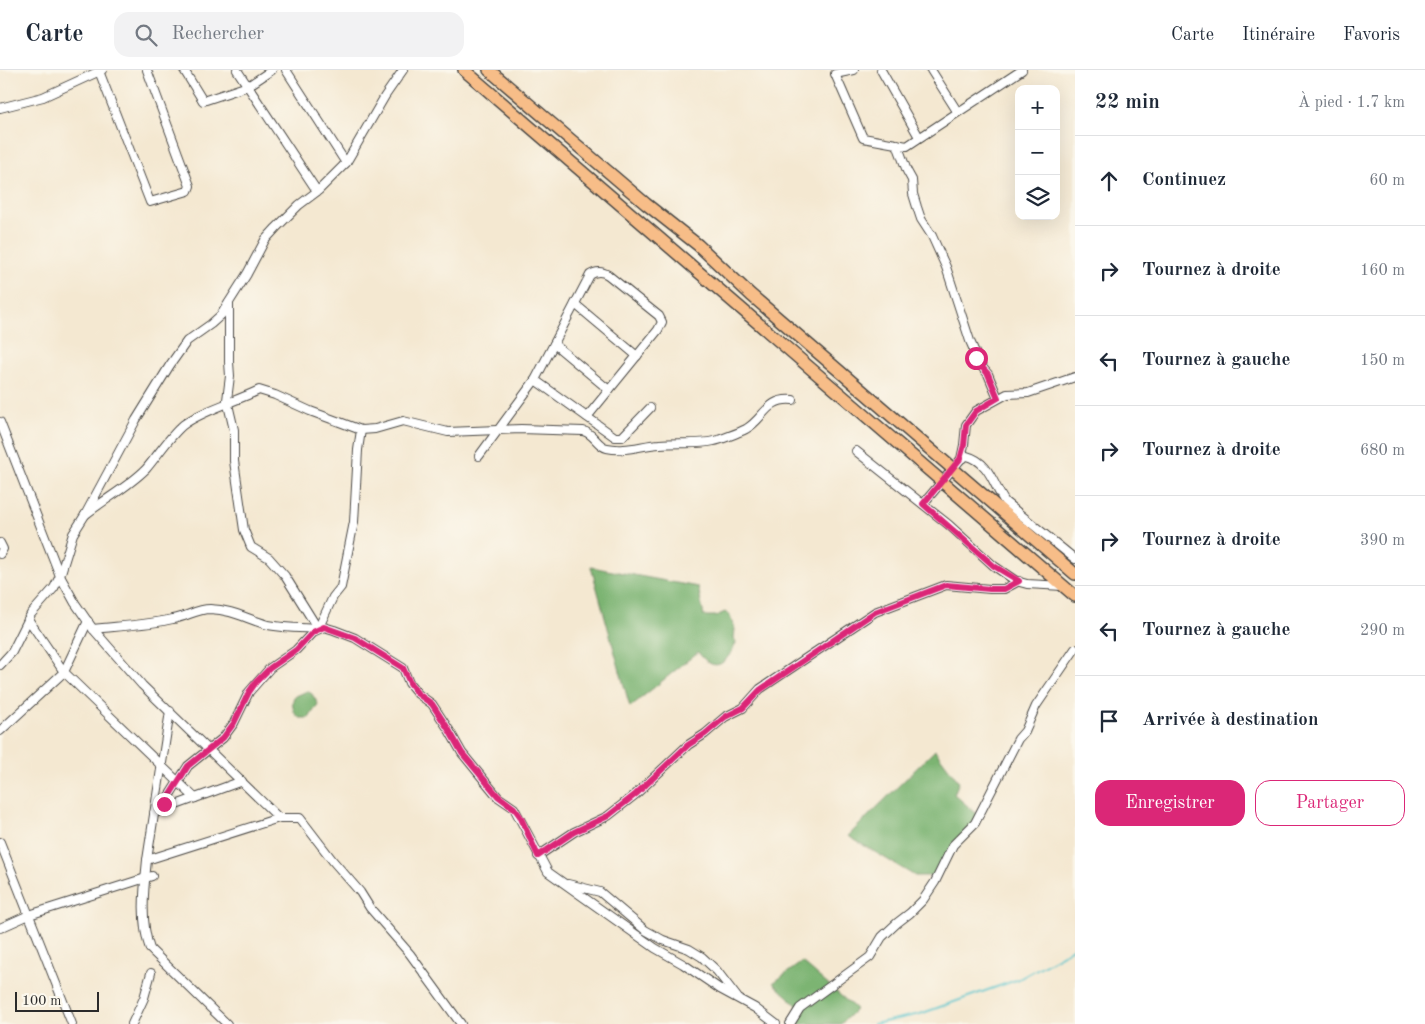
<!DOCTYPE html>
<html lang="fr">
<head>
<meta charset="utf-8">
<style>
	body { margin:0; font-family:"Old Standard TT",serif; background:#f2f2f3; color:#1f2937 }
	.controls { position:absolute; right:15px; top:15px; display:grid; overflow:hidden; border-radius:10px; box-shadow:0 5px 20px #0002 }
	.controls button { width:45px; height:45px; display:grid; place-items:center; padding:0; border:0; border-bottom:1px solid #e0e1e3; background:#fff; color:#1f2937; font:25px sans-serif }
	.scale { position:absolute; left:15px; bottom:12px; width:84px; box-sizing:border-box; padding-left:5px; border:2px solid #2b2b2b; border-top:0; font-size:14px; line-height:18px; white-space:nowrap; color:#2b2b2b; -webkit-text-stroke:4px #fbf7ec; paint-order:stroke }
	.stop { position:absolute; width:15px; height:15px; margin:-11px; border:4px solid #db2777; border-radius:50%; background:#fff }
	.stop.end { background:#db2777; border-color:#fff; box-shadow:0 1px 5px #0008 }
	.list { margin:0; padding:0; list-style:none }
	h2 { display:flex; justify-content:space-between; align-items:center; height:65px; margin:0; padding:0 20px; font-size:21px }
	h2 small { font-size:16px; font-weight:400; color:#747a83 }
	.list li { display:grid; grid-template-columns:32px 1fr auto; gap:15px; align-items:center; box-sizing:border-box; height:90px; padding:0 20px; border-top:1px solid #e0e1e3 }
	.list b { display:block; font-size:19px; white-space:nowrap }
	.list em { font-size:16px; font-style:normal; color:#747a83 }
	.actions { display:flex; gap:10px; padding:15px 20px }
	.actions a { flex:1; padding:11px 0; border:1px solid #db2777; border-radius:15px; text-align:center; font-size:18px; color:#db2777 }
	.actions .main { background:#db2777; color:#fff }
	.icon { flex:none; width:28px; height:28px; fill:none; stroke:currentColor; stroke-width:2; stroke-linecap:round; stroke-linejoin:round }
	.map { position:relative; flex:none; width:1075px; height:954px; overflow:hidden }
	header { display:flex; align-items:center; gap:30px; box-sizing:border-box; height:70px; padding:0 25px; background:#fff; border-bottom:1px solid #e0e1e3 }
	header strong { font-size:24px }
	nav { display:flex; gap:28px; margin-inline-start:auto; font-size:18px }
	.search { width:350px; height:45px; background:#f2f2f3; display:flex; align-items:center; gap:12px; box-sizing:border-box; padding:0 18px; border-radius:15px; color:#747a83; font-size:19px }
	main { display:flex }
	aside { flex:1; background:#fff }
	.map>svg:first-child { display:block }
	.forest { fill:#7cb472; stroke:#54704e }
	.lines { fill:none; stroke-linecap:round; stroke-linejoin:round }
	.stream { stroke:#57c4cc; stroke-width:2 }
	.minor-casing { stroke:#494744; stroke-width:10 }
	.highway-casing { stroke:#494744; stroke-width:14 }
	.minor { stroke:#fff; stroke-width:8 }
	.highway { stroke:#f7bd88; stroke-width:11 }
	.route { stroke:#db2777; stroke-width:6 }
</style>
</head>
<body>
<header>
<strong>Carte</strong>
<div class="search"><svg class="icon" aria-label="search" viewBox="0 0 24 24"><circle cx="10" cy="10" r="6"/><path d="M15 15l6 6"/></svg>Rechercher</div>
<nav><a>Carte</a><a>Itinéraire</a><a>Favoris</a></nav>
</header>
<main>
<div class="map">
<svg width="1075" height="954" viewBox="0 0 1075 954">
	<rect width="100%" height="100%" fill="#fbf7ec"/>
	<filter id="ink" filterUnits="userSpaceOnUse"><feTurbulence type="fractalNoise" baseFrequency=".02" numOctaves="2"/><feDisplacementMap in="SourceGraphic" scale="10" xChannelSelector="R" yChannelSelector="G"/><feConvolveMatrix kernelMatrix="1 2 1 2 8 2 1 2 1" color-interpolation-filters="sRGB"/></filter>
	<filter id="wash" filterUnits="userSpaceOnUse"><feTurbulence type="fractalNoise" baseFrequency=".0096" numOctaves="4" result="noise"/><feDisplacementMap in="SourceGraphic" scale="20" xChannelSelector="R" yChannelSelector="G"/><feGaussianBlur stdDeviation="1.12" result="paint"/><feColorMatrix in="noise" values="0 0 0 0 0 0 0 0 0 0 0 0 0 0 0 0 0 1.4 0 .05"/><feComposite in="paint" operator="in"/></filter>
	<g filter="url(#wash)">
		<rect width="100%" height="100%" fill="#f4e8d1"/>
		<g class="forest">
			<path d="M591 497 698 517 704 546H716L725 542 729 544 735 559 734 568 736 573C726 594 715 605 698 582L630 637Z"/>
			<path d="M307 621 312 624 318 634 309 648C309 648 300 648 300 648 293 645 291 633 294 627Z"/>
			<path d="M935 680 959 712 954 724 979 746 963 766 938 806H915L848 766Z"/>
			<path d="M802 892 856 939 841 954H790L800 938 773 913Z"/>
		</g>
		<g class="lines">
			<path class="stream" d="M874 954 920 944 1019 909 1062 885 1075 876"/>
		</g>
	</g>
	<g filter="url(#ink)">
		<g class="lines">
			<defs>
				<g id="minor">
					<path d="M184 0 203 31 248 16 272 0"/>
					<path d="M237 0 317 121"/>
					<path d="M286 0 346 93"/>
					<path d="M854 0 835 4 863 68 907 76 1022 0"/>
					<path d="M881 0 919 67"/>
					<path d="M931 0 957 41"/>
					<path d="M99 1 150 132 188 121 190 116 147 0"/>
					<path d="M0 38 43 27 102 0"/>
					<path d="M897 74 907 101 912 110 913 124 917 137 921 149 932 166 946 197 970 271 981 296 988 304 998 328"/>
					<path d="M229 233V292L230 306 227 330 234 360V391L244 460 251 477 269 488 285 506 318 559"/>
					<path d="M575 234 637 286"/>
					<path d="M554 274 609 320"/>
					<path d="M535 310 615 367H622L650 338"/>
					<path d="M0 352 60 506 75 533 93 559 142 615 279 748"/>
					<path d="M856 381 949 455 994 496 1016 511 1027 514 1063 516"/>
					<path d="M479 386 535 310 590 205C596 201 602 201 608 205L659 246 662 252 658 260 587 347"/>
					<path d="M961 389 967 386C990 392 993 415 1005 432L1075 489"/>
					<path d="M923 434 961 389 964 375 966 355 976 341 1007 324 1028 323 1075 307"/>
					<path d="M85 445C105 429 128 417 146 399 158 385 169 367 183 355 201 341 237 331 259 320L275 325 310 341 361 360 375 359 403 351 448 362 521 359 583 361C594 363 597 376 607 378 625 382 642 375 660 374 677 372 698 375 714 371 720 370 740 362 746 359 764 349 767 327 793 330"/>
					<path d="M0 473 3 479 0 484"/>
					<path d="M28 549 64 602 195 728"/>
					<path d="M93 559C120 556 147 555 173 549 186 547 197 539 210 539 234 540 246 549 268 555 284 558 302 558 318 559"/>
					<path d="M318 559 333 527 341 517 354 452 358 380 361 360"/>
					<path d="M0 595 12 582 31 544 54 518 60 506 73 464 85 445 136 350 170 295 187 271 211 254 221 245 247 204 265 170 276 158 299 135 319 120 346 93 385 26 403 0"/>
					<path d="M170 641 147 790C144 819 140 852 150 879L227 954"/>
					<path d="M0 661 64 602 88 551"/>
					<path d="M164 734 188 696 223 668 234 653 249 622 270 598 296 580 313 562 324 557 334 560 355 568 403 598 409 613 418 624 432 634 449 660 462 683 498 727 514 738 548 802 655 878 683 894 720 919 755 938 776 954"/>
					<path d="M154 743 242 711"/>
					<path d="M0 772 72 954"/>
					<path d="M538 786 574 762 608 746 636 724 688 675 705 664 725 647 743 638 760 619 875 542 946 515 990 519H1004L1019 511"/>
					<path d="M147 790 279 748H300L333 791 360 822 370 838 410 884 461 954"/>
					<path d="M568 814 600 822 645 860 663 870 689 879 702 887 717 901 737 927"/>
					<path d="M0 858 29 845 152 806"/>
					<path d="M132 954 144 928 151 903"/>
					<path d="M790 954 800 938 870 887 882 867 897 853 910 843 923 830 935 812 953 775 975 753 1018 669 1025 661 1036 636 1075 579"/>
				</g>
				<g id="highway">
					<path d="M464 0 1075 526"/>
					<path d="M489 0 646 134 698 175 751 225 1075 504"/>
				</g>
			</defs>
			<use href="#minor" class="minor-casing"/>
			<use href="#highway" class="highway-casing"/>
			<use href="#minor" class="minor"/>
			<use href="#highway" class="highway"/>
		</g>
	</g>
	<g class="lines" filter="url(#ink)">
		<path class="route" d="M164 734 188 696 223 668 234 653 249 622 256 612 270 598 296 580 313 562 324 557 355 568 403 598 410 613 418 624 432 634 449 660 462 683 498 726 514 738 520 746 538 786 574 762 608 746 636 724 688 675 705 664 725 647 743 638 760 620 875 542 946 515 990 519H1004L1019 511 994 496 923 434 960 389 964 375 966 355 976 341 998 328 988 304 981 296 976 288"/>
	</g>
</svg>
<div class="controls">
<button>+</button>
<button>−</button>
<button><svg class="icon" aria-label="layers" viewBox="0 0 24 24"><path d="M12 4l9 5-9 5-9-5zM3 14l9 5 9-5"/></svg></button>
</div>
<div class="scale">100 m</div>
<div class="stop" style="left:976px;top:288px"></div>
<div class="stop end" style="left:164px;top:734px"></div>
</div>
<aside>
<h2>22 min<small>À pied · 1.7 km</small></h2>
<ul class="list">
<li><svg class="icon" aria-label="ahead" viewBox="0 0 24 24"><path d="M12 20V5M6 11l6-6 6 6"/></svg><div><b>Continuez</b></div><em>60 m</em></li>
<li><svg class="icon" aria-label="right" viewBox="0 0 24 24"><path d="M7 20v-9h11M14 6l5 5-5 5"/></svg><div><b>Tournez à droite</b></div><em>160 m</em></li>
<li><svg class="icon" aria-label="left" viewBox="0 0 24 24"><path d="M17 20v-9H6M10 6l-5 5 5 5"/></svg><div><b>Tournez à gauche</b></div><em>150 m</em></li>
<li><svg class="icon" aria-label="right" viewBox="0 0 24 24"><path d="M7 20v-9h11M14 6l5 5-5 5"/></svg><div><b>Tournez à droite</b></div><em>680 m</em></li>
<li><svg class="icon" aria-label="right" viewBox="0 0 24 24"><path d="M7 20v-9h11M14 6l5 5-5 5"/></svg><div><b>Tournez à droite</b></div><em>390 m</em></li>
<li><svg class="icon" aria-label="left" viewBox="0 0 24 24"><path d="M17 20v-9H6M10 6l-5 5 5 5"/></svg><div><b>Tournez à gauche</b></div><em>290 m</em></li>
<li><svg class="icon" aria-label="arrive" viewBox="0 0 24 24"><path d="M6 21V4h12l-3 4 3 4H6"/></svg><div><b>Arrivée à destination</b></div></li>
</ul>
<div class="actions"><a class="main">Enregistrer</a><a>Partager</a></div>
</aside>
</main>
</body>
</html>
